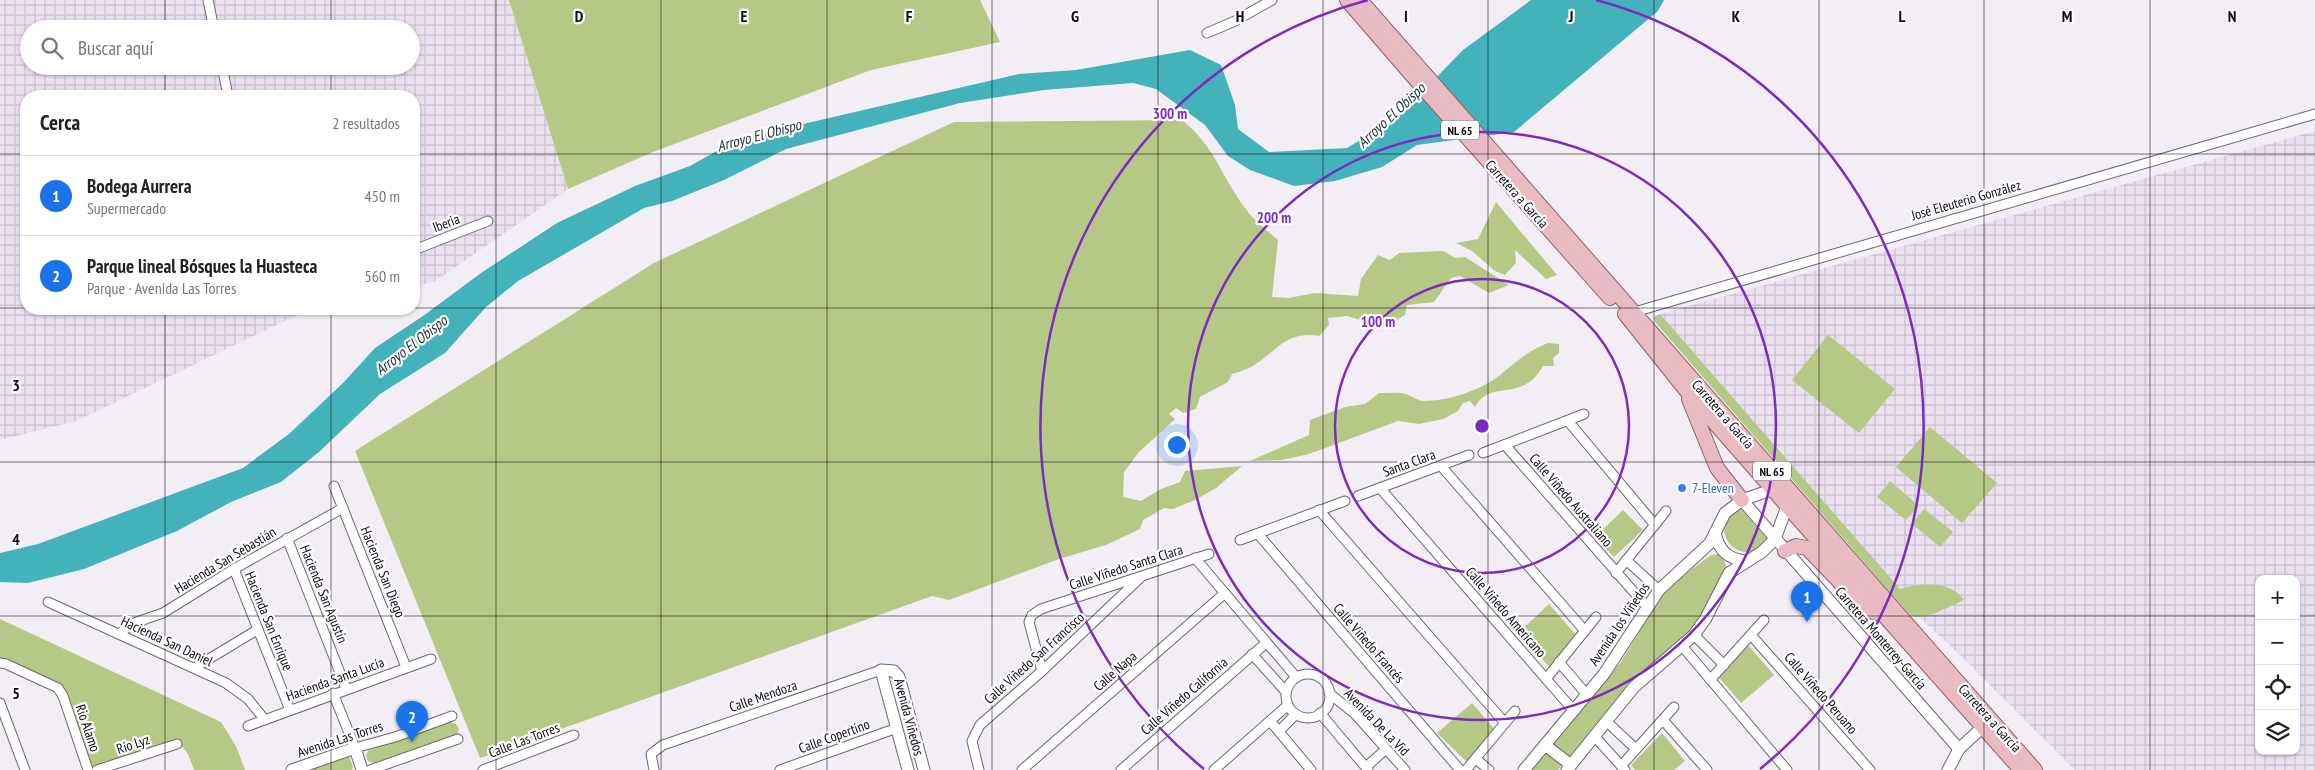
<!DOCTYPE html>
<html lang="es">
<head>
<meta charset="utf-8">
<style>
	body { margin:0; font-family:"PT Sans Narrow",sans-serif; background:#f6f6f6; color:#222 }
	.controls { position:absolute; right:15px; bottom:15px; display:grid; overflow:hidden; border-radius:10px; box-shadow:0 1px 4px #0004 }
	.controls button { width:45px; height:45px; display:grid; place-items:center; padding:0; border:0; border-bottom:1px solid #e0e0e0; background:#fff; color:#222; font:25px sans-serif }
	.you { position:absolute; left:1176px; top:444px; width:18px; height:18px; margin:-12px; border:4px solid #fff; border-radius:50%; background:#1a73e8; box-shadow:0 0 0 8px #1a73e833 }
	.badge { display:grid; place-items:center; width:32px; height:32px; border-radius:50%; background:#1a73e8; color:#fff; font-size:16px; font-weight:700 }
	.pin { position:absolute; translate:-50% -41px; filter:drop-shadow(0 1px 2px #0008) }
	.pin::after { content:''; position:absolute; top:26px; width:18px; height:15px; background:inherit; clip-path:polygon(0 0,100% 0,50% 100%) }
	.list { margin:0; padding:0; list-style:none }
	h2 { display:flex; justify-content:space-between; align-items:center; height:65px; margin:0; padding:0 20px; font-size:21px }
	h2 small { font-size:16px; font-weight:400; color:#767676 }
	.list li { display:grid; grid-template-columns:32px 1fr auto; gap:15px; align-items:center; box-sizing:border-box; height:80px; padding:0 20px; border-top:1px solid #e0e0e0 }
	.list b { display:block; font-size:19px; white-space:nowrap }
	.list p { margin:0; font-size:16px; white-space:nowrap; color:#767676 }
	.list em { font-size:16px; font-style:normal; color:#767676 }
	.icon { flex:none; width:28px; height:28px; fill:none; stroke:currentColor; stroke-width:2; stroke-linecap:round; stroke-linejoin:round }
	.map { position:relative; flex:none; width:2315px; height:770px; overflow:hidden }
	.search { position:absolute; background:#fff; box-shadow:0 1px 4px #0004; left:20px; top:20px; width:400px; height:55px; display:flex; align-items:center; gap:12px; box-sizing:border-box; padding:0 18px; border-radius:28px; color:#767676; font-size:19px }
	.panel { position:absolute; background:#fff; box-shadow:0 1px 4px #0004; left:20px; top:90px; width:400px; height:225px; border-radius:20px }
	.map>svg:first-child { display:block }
	.industrial { fill:url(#industrial-grid); fill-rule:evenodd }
	.green { fill:#b6c886 }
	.water { fill:#43b2bb }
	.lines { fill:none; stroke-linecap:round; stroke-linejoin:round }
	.minor-casing { stroke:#6c676e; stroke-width:11 }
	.tertiary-casing { stroke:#6c676e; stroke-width:13 }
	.primary-casing { stroke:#915e68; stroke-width:16 }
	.minor { stroke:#fff; stroke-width:9 }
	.tertiary { stroke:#fff; stroke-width:11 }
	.primary { stroke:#e8bac2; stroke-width:14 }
	.grid { fill:none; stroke:#0c0a0d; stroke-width:1; stroke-opacity:0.55 }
	.ring { fill:none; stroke:#7b2cbf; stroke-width:2.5 }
	.shop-dot { fill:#3f7fe0; stroke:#fdfcfe; stroke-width:2 }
	.labels { text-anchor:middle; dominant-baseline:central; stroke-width:4.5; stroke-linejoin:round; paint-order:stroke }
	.shield { fill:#fdfcfe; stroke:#545355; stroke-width:1 }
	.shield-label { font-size:12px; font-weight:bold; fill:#0c0a0d }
	.street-label { font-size:14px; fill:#0c0a0d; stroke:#fdfcfe }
	.shop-label { font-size:14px; fill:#366cbe; stroke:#fdfcfe; text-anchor:start }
	.water-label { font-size:15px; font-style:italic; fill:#172f31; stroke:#fdfcfe }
	.grid-label { font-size:16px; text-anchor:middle; font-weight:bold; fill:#0c0a0d; stroke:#fdfcfe; stroke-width:4.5; stroke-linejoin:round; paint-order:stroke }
	.centre { fill:#7b2cbf; stroke:#fdfcfe; stroke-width:2.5 }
	.ring-label { font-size:15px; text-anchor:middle; font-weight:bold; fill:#7b2cbf; stroke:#fdfcfe; stroke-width:4.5; stroke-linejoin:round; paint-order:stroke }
</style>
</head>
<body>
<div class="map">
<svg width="2315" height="770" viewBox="0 0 2315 770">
	<defs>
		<pattern id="industrial-grid" width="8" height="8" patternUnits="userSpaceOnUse" patternTransform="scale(1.25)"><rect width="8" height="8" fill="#eae0ef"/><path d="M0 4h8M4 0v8" fill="none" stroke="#c8bfcc"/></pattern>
	</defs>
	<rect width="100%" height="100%" fill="#f3edf6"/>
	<g class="industrial">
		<path d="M0 0H509L568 189 434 282 414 286V96H26V309H310L76 421 0 440ZM29 29H411V66H29Z"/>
		<path d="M2315 131V770H2075L1952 647 1910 609 1660 314ZM2259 579H2296V751H2259Z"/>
	</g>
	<g class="green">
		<path d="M509 0H980L1000 42 871 70 653 152 568 189Z"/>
		<path d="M1182 120C1215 147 1220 173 1242 204 1252 219 1265 229 1278 240L1272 297 1289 298 1314 293 1358 296 1361 279 1378 255 1390 260 1399 253 1443 251 1455 258 1465 257 1509 285 1489 293 1460 276 1451 278 1434 302 1407 305 1405 315 1385 327 1347 316 1328 318 1329 325 1319 336C1285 330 1276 353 1251 367 1245 370 1238 372 1232 374L1228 382 1200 397 1196 409 1183 413 1176 408 1169 414 1175 419 1138 453 1124 472 1123 497 1141 501 1161 489 1180 482 1185 471 1242 466 1216 488 1195 500 1173 509 1164 508 1143 520 1140 529 1106 545 1059 559 949 600 932 596 480 758 355 451 654 263 954 122Z"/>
		<path d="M1496 202 1557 275 1546 279 1515 250 1516 263 1505 275 1495 271 1472 251 1456 243 1478 239Z"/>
		<path d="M1660 314 1900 589C1919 583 1952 580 1964 600 1949 606 1925 622 1910 615L1655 322 1654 317Z"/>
		<path d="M1828 335 1895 389 1859 433 1792 380Z"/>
		<path d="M1548 343 1559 344V353L1553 358 1554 366H1543C1522 404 1490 378 1475 407L1470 401 1463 403 1458 411 1443 419 1419 424 1398 421 1309 454 1282 460 1250 461 1309 435 1310 420 1345 407 1365 404 1379 393C1388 393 1398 392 1406 394 1412 396 1418 401 1424 401 1449 401 1481 390 1500 375 1516 362 1529 350 1548 343Z"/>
		<path d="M1930 427 1997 483 1962 523 1896 467Z"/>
		<path d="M1890 481 1919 506 1906 520 1877 497Z"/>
		<path d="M1739 507 1769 541C1765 544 1760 549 1756 551 1743 556 1727 547 1725 534 1723 527 1726 520 1728 514Z"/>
		<path d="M1924 509 1953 532 1940 547 1912 524Z"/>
		<path d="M1623 510 1643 530 1614 557 1595 537Z"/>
		<path d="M1718 554 1723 558 1727 568 1701 618 1686 638 1630 684 1558 770H1529L1621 662 1660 598 1689 571 1711 555Z"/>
		<path d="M1549 604 1577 636 1550 667 1517 634Z"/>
		<path d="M0 619 221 722 236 746 245 770H194L188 754 177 740 89 770 60 689 0 661Z"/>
		<path d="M1748 645 1774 675 1741 703 1717 675Z"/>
		<path d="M1472 703 1496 731 1469 764 1437 733Z"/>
		<path d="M451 722 456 724 459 729 457 734 374 763 368 761 366 755 369 750Z"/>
		<path d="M1662 733 1685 761 1674 770H1635L1631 765Z"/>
		<path d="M344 753 350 758 353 767 352 770H295Z"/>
	</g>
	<path class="water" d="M1531 0H1664L1658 11 1514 132 1417 145 1382 167 1335 181 1294 186 1250 170 1228 156 1205 125 1156 89 1133 83 1044 90 960 103 786 149 724 180 672 201 644 208 518 281 486 307 445 353 380 394 319 452 281 482 231 502 177 531 84 569 28 583 0 582V553L38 544 243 468 289 434 343 383 375 348 423 316 481 273 557 223 635 186 690 166 722 148 777 130 1019 74 1076 70 1190 50 1221 65 1235 105 1238 129 1269 152 1347 148 1397 118 1463 50Z"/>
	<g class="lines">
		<defs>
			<g id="minor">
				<path d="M208 0 214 29"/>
				<path d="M1207 33 1235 21 1272 0"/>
				<path d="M222 66 228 96"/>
				<path d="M414 250 488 221"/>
				<path d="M1631 313 2315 114"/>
				<path d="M1568 421 1655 525"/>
				<path d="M1505 445 1647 607"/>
				<path d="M1483 453 1584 414"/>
				<path d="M1441 466 1585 631"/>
				<path d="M334 486 406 667"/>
				<path d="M1380 488 1574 711"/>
				<path d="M1358 496 1469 455"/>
				<path d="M1319 510 1505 723"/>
				<path d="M1258 534 1460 770"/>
				<path d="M287 538 346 688"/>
				<path d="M1240 540 1345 501"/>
				<path d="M1195 558 1296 677"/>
				<path d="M1626 560 1659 590"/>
				<path d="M234 569 290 710"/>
				<path d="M1616 573 1666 511"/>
				<path d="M48 602 226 683 248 699 265 720"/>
				<path d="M120 633 134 623 163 613 234 569 343 508"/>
				<path d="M1694 635 1724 665"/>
				<path d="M1751 635 1870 770"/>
				<path d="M1682 646 1787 770"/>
				<path d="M1252 654 1286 692"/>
				<path d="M1559 662 1587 695"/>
				<path d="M0 663 6 664 58 688 63 696 88 770"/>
				<path d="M194 668 257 630"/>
				<path d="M1042 671 1029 622 1032 615 1041 609 1209 554"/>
				<circle cx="1308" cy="696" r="22"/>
				<path d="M1546 679 1596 617"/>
				<path d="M1710 680 1764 620"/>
				<path d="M333 693 355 748 395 737 452 716"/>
				<path d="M1329 693 1355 714 1405 770"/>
				<path d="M0 703 25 770"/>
				<path d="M1320 713 1368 770"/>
				<path d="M1663 720 1707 770"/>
				<path d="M1270 721 1311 770"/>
				<path d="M1607 722 1636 749"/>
				<path d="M248 726 431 659"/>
				<path d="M1279 731 1296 714"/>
				<path d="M1595 737 1625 770"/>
				<path d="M1476 759 1489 770"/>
				<path d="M1621 766 1674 707"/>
				<path d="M1366 767 1386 749"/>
				<path d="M97 770 177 744"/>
				<path d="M370 770 458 739"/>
				<path d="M483 770 574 735"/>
				<path d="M654 770 651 754 663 745 881 670"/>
				<path d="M780 770 897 728"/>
				<path d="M979 770 972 741 980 725 1042 671 1141 577"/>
				<path d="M1022 770 1225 593"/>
				<path d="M1121 770 1266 643"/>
				<path d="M1214 770 1288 705"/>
				<path d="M1466 770 1515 711"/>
			</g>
			<g id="tertiary">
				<path d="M1742 500 1959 749"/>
				<path d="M1715 533C1719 551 1728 559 1746 561"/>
				<path d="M1545 745 1571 765"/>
				<path d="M292 770 355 748 362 770"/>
				<path d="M908 770 881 670 894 671 899 677 924 770"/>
				<path d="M1524 770 1604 674 1659 590 1710 543 1725 513 1742 500 1780 487"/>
				<path d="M1567 770 1634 687 1694 635 1706 618 1729 573 1762 552 1775 539 1789 501"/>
				<path d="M1948 770 1959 749 1988 722"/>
			</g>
			<g id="primary">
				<path d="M1347 0 1417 81 1610 298"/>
				<path d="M1360 0 2035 770"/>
				<path d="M1625 314 1685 389 1796 516 2021 770"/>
				<path d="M1689 399 1717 468 1742 500"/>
				<path d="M1785 551 1796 546 1807 548 1859 602 1868 610 1879 614"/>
			</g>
		</defs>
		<use href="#minor" class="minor-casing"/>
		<use href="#tertiary" class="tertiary-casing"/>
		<use href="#primary" class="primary-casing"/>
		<use href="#minor" class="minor"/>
		<use href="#tertiary" class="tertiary"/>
		<use href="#primary" class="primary"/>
	</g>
	<path class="grid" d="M165 0V29M331 0V29M496 0V770M661 0V770M827 0V770M992 0V770M1158 0V770M1323 0V770M1488 0V770M1654 0V770M1819 0V770M1984 0V770M2150 0V770M165 66V96M331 66V96M0 154H26M414 154H2315M0 308H26M414 308H2315M165 309V770M331 309V770M0 462H2315M0 616H2259M2296 616H2315"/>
	<g class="ring">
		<circle cx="1482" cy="426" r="147"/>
		<circle cx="1482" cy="426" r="294"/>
		<path d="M1204 769A441 441 0 0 1 1368 0M1596 0A441 441 0 0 1 1760 769"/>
	</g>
	<circle class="shop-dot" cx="1682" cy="488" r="5"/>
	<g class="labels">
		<g class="shield">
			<rect x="1441" y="120.5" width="38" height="19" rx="4"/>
			<rect x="1753" y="461.5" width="38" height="19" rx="4"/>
		</g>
		<g class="shield-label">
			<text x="1460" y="130">NL 65</text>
			<text x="1772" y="471">NL 65</text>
		</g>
		<g class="street-label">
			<text transform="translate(1517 194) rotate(48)">Carretera a Garcia</text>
			<text transform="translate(1966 200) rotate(-16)">José Eleuterio González</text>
			<text transform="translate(446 223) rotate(-21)">Iberia</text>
			<text transform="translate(1723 414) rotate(49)">Carretera a García</text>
			<text transform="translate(1409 463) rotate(-20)">Santa Clara</text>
			<text transform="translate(1571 500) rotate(49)">Calle Viñedo Australiano</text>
			<text transform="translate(225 560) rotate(-31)">Hacienda San Sebastián</text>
			<text transform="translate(1126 567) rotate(-18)">Calle Viñedo Santa Clara</text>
			<text transform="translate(383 572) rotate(68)">Hacienda San Diego</text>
			<text transform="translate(324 594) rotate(68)">Hacienda San Agustín</text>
			<text transform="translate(1506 612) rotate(49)">Calle Viñedo Americano</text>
			<text transform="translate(269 621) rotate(68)">Hacienda San Enrique</text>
			<text transform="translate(1619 624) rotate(-56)">Avenida los Viñedos</text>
			<text transform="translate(1881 638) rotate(49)">Carretera Monterrey-García</text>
			<text transform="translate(167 641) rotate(25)">Hacienda San Daniel</text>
			<text transform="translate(1369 643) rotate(49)">Calle Viñedo Francés</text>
			<text transform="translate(1034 658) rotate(-42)">Calle Viñedo San Francisco</text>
			<text transform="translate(1115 671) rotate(-41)">Calle Napa</text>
			<text transform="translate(335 679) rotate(-20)">Hacienda Santa Lucía</text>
			<text transform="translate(1821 693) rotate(49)">Calle Viñedo Peruano</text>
			<text transform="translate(763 696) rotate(-19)">Calle Mendoza</text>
			<text transform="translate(1184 696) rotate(-41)">Calle Viñedo California</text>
			<text transform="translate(909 717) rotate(75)">Avenida Viñedos</text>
			<text transform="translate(1990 718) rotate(48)">Carretera a García</text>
			<text transform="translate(1377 722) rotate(46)">Avenida De La Vid</text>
			<text transform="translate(88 728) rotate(71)">Rio Alamo</text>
			<text transform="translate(834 736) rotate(-20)">Calle Copertino</text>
			<text transform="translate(340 739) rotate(-18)">Avenida Las Torres</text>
			<text transform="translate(524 740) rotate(-21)">Calle Las Torres</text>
			<text transform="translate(133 744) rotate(-18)">Río Lyz</text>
		</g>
		<g class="shop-label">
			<text x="1692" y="488">7-Eleven</text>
		</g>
		<g class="water-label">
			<text transform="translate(1391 115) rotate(-43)">Arroyo El Obispo</text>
			<text transform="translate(759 135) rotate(-15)">Arroyo El Obispo</text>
			<text transform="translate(411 345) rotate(-38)">Arroyo El Obispo</text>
		</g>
	</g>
	<g class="grid-label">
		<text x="579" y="22">D</text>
		<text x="744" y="22">E</text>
		<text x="909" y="22">F</text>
		<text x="1075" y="22">G</text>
		<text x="1240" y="22">H</text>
		<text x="1406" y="22">I</text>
		<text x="1571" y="22">J</text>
		<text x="1736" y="22">K</text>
		<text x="1902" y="22">L</text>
		<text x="2067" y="22">M</text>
		<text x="2232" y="22">N</text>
		<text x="16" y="391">3</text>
		<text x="16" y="545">4</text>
		<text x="16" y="699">5</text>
	</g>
	<circle cx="1482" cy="426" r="8" class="centre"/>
	<g class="ring-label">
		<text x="1170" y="119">300 m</text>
		<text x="1274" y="223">200 m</text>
		<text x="1378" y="327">100 m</text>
	</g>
</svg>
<div class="controls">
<button>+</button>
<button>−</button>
<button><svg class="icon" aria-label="locate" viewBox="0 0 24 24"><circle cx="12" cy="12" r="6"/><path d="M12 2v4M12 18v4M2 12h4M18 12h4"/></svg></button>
<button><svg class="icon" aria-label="layers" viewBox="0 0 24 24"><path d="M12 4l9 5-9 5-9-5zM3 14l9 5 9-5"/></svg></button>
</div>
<div class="you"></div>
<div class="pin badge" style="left:1807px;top:622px">1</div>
<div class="pin badge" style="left:412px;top:742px">2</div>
<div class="search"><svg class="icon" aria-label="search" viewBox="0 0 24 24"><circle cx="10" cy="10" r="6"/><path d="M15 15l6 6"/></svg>Buscar aquí</div>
<section class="panel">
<h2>Cerca<small>2 resultados</small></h2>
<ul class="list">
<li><span class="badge">1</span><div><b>Bodega Aurrera</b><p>Supermercado</p></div><em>450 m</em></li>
<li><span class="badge">2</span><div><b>Parque lineal Bósques la Huasteca</b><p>Parque · Avenida Las Torres</p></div><em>560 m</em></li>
</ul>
</section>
</div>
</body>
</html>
